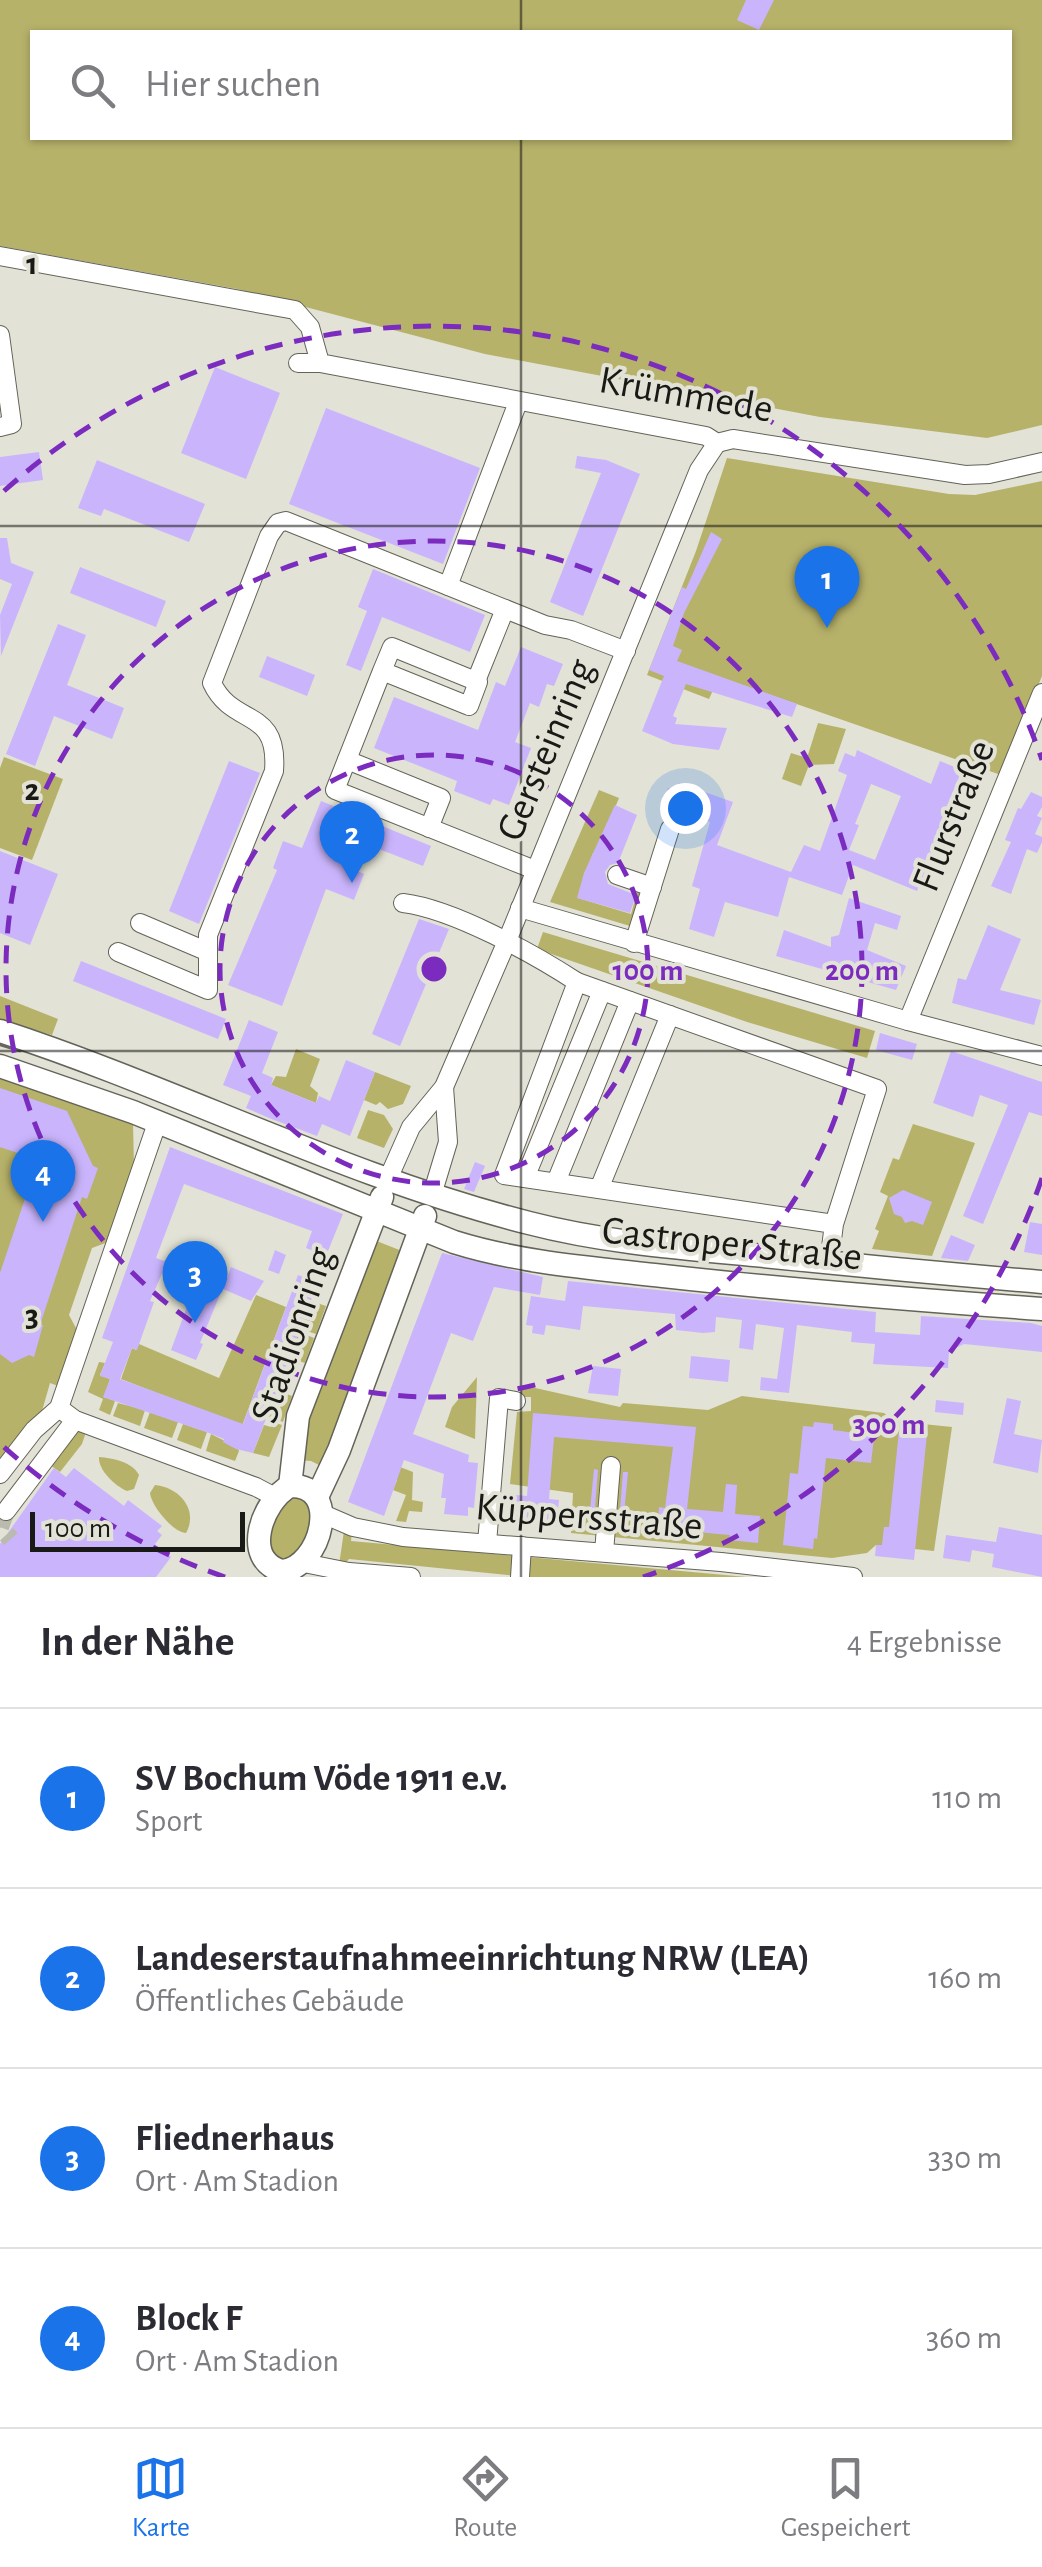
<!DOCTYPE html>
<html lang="de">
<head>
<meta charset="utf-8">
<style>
	body { margin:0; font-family:"Alegreya Sans",sans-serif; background:#f2f2f3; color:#2b2b33 }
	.scale { position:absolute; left:30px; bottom:25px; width:215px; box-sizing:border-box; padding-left:10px; border:5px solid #191915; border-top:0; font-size:28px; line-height:35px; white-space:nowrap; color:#191915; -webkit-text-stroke:8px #e2e2d6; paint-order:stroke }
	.you { position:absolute; left:685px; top:808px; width:35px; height:35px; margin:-25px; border:8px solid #fff; border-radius:50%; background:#1a73e8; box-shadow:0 0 0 15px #1a73e833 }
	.badge { display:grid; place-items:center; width:65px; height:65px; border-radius:50%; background:#1a73e8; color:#fff; font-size:32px; font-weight:700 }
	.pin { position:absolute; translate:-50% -82px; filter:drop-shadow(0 2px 5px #0008) }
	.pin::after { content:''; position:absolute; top:52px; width:35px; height:30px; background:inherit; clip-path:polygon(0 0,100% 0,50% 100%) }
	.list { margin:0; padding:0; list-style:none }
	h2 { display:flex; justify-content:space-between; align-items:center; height:130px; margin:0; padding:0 40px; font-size:42px }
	h2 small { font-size:32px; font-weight:400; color:#7c7c81 }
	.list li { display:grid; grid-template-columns:65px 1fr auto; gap:30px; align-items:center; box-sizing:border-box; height:180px; padding:0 40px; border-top:2px solid #e1e1e2 }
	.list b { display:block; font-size:38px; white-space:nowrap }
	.list p { margin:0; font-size:32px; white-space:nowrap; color:#7c7c81 }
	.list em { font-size:32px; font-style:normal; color:#7c7c81 }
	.icon { flex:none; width:55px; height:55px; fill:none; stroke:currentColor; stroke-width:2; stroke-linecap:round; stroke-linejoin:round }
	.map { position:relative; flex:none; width:1042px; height:1577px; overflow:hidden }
	.search { position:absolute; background:#fff; box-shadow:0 2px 8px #0004; left:30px; right:30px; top:30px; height:110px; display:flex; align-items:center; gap:25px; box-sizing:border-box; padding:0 35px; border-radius:0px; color:#7c7c81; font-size:38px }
	.sheet { height:850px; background:#fff }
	nav { display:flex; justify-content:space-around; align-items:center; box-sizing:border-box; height:140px; border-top:2px solid #e1e1e2; background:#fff; font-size:28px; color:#7c7c81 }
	nav a { display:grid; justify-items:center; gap:5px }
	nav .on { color:#1a73e8 }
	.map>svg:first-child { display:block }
	.green { fill:#b7b26a; fill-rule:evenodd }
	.building { fill:#cab5fd; fill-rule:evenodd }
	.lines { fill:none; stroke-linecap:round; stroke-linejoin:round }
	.minor-tunnel { stroke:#babaaf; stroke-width:18; stroke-dasharray:18 9; stroke-linecap:butt }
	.minor-casing { stroke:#636358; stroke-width:20 }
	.major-casing { stroke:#636358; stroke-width:25 }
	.minor { stroke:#fff; stroke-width:18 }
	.major { stroke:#fff; stroke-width:22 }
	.tram { stroke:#676760; stroke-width:2.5 }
	.grid { fill:none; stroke:#191915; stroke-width:2.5; stroke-opacity:0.55 }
	.ring { fill:none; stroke:#7b2cbf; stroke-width:5; stroke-dasharray:18 12 }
	.labels { text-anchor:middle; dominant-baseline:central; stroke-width:8; stroke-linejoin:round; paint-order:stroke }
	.street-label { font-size:40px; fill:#191915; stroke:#e2e2d6 }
	.grid-label { font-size:32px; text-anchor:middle; font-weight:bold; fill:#191915; stroke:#e2e2d6; stroke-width:8; stroke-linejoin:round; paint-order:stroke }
	.centre { fill:#7b2cbf; stroke:#e2e2d6; stroke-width:5 }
	.ring-label { font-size:30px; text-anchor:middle; font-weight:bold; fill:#7b2cbf; stroke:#e2e2d6; stroke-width:8; stroke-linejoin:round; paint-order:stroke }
</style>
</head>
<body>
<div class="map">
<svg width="1042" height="1577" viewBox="0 0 1042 1577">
	<rect width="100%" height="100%" fill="#e2e2d6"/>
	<g class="green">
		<path d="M0 0H1042V425L987 438 820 417 485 354 237 289 0 246ZM32 32H1010V138H32Z"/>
		<path d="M727 458 949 494 975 495 1042 481V676L1001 775 719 677 709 699 647 675 696 551Z"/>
		<path d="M818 723 846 729 834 764 809 765 801 786 782 779 791 753 807 758Z"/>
		<path d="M4 757 63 779 32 860 0 848V768Z"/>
		<path d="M599 790 619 798 596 854 593 853 578 898 631 914 638 889 641 890 630 926 550 902Z"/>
		<path d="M543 932 875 1031 867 1058 747 1022 537 949Z"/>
		<path d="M0 996 58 1019 52 1035 0 1020Z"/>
		<path d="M296 1049 320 1059 310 1086 318 1093 316 1103 271 1085 276 1076 286 1077Z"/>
		<path d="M375 1072 411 1086 403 1104 388 1109 380 1102 376 1105 364 1100Z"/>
		<path d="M0 1074 133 1123 134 1166 108 1242 92 1248 69 1315 77 1330 58 1386 50 1383 42 1411 0 1462Z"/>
		<path d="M368 1110 384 1115 393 1129 384 1148 357 1138Z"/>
		<path d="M913 1124 975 1143 932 1256 872 1249 879 1231 875 1229 888 1196 880 1192 893 1158 899 1160Z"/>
		<path d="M374 1240 402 1251 323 1467 311 1461 298 1460 297 1442Z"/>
		<path d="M256 1295 286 1307 242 1426 121 1379 132 1348 136 1350 139 1344 219 1378Z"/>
		<path d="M311 1301 326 1306 316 1334 301 1329Z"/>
		<path d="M299 1332 314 1338 305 1363 289 1358Z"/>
		<path d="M99 1362 105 1363 100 1375 110 1379 104 1397 115 1401 110 1415 86 1404 99 1410 103 1399 88 1392Z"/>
		<path d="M477 1377 475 1439 445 1427 452 1407Z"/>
		<path d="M522 1385 620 1407 623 1403 708 1410 742 1396 884 1413 894 1421 952 1427 934 1551 876 1545 867 1553 832 1558 571 1533 573 1493 510 1484 517 1412 531 1411V1397H520Z"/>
		<path d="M284 1393 292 1396 283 1422 268 1416 275 1396 282 1398Z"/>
		<path d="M118 1403 145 1410 140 1426 113 1416Z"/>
		<path d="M150 1412 178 1422 172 1438 144 1428Z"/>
		<path d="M273 1422 282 1425 269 1457 253 1453 264 1425 271 1427Z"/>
		<path d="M183 1424 207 1432 201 1449 177 1440Z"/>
		<path d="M77 1429 86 1432 82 1444 60 1472 50 1465Z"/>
		<path d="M211 1434 237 1447 239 1451 235 1461 206 1451Z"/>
		<path d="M99 1457C113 1458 132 1462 139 1475L134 1489 127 1491C115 1486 98 1470 99 1457Z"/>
		<path d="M387 1462 413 1472 412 1500 423 1502 422 1512 409 1511 406 1522 396 1521 406 1495 393 1490 397 1480Z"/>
		<path d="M155 1485C179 1487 199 1510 186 1533 174 1533 151 1506 150 1493Z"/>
		<path d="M301 1495 317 1519 293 1563 267 1554 275 1505 279 1501Z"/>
		<path d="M344 1531 352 1532 351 1541 747 1577H527L349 1559 342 1567 339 1565Z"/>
	</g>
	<g class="building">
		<path d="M746 0H774L759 30 737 20Z"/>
		<path d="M215 367 280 393 246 479 181 453Z"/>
		<path d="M326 408 480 468 443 564 289 504Z"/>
		<path d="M39 452 43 480 0 486V457Z"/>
		<path d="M577 456 606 460 640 474 583 616 550 602 601 473 575 468Z"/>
		<path d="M97 460 205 504 189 542 104 509 101 516 78 508Z"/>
		<path d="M711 532 722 539 684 613 673 646 682 650 677 661 797 704 792 717 686 684 673 716 677 718 675 724 727 728 719 750 673 744 642 731 664 676 649 670 682 587 686 589Z"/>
		<path d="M0 538H7L11 563 34 572 1 656 0 615 12 584 0 579Z"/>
		<path d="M80 567 166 601 156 627 70 593Z"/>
		<path d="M373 569 485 615 470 652 382 617 361 671 346 665 367 611 358 607Z"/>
		<path d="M58 624 86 635 67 685 124 708 112 739 54 716 35 766 6 754Z"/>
		<path d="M521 647 563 664 554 686 547 684 539 707 530 703 515 742 531 748 509 805 493 799 490 805 454 791 457 781 374 748 394 697 478 730 496 682 505 686Z"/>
		<path d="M267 656 315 675 307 696 259 677Z"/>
		<path d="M857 750 931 784 940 761 962 770 942 818 946 820 917 891 853 865 842 895 789 877 778 917 725 902 714 937 689 929 700 889 692 886 710 822 670 809 673 801 664 798 668 788 677 791 679 783 733 802 717 845 791 872 804 845 820 851 847 775 838 771 845 753 855 757ZM871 784 901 796 875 860 849 850 859 825 855 824Z"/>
		<path d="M229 761 260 773 199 924 169 911Z"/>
		<path d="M1031 792 1042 797V807L1037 816 1042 818 1035 834 1042 837V842L1037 853 1027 849 1011 894 991 886 1011 842 1005 840 1018 808 1021 809Z"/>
		<path d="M321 801 431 846 423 866 363 843 353 869 364 874 354 900 326 889 282 1006 228 985 277 870 273 868 283 841 302 848Z"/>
		<path d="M615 805 637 815 618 863 610 865 605 872 608 884 636 895 630 913 577 898 584 873Z"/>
		<path d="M0 851 58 874 30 945 0 933Z"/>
		<path d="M849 898 901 916 897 930 875 923 867 950 906 966 896 990 776 956 784 930 831 947V937L839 935Z"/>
		<path d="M419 919 449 929 400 1046 372 1034Z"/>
		<path d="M988 925 1021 939 1000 990 1041 1000 1034 1025 952 1003 958 978 966 980Z"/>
		<path d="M81 961 226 1019 218 1039 73 981Z"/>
		<path d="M249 1020 278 1032 262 1073 273 1078 271 1085 316 1103 319 1096 330 1101 346 1060 375 1072 350 1136 322 1124 317 1136 269 1118 246 1108 251 1096 223 1085Z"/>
		<path d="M880 1033 917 1044 912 1060 876 1050Z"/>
		<path d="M951 1051 1042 1082V1116L1029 1112 983 1224 963 1216 1008 1105 980 1095 973 1117 933 1103Z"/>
		<path d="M0 1088 67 1111 93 1166 98 1168 87 1199 82 1197 40 1325H43L34 1357 29 1355 12 1363 0 1354V1273L36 1166 33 1158 0 1147Z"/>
		<path d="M170 1147 343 1214 326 1256 306 1248 312 1231 184 1184 156 1258 167 1262 150 1301 154 1302 137 1350 132 1348 120 1379 243 1424 298 1275 318 1282 253 1453 236 1449 223 1442 224 1439 209 1433 103 1397 110 1379 100 1376 113 1342 102 1338Z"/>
		<path d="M475 1162 485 1166 474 1192 464 1189Z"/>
		<path d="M903 1190 932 1202 923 1225 912 1221 905 1223 902 1217 894 1214 889 1198Z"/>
		<path d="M1030 1222 1042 1224V1255L1024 1252Z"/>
		<path d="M951 1235 975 1245 968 1261 941 1258Z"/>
		<path d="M275 1250 286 1255 279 1274 268 1270Z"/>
		<path d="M442 1253 543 1277 540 1295 494 1287 473 1341 451 1333 413 1434 469 1455 468 1462 478 1463 474 1508 468 1507V1516L444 1514 446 1498H441L444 1474 404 1460 384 1516 348 1502Z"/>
		<path d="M231 1267 264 1281 251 1301 223 1289Z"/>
		<path d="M568 1281 876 1312 875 1332 920 1335 921 1316 1031 1323 1042 1326V1352L964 1344 949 1351 948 1368 873 1364 875 1344 851 1342 852 1332 797 1325 789 1393 760 1390 761 1377 777 1379 784 1328 756 1324 753 1350 739 1348 742 1320 716 1317 715 1332 703 1333 676 1330 675 1314 583 1306 580 1330 546 1325 544 1335 532 1333 533 1326 526 1325 531 1296 565 1301Z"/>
		<path d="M199 1283 221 1292 200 1343 203 1344 196 1360 171 1350 194 1288 196 1289Z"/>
		<path d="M691 1356 730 1360 728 1382 689 1378Z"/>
		<path d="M593 1366 621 1369 618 1396 588 1393Z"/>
		<path d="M1007 1398 1021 1401 1014 1434 1042 1440 1038 1473 993 1463Z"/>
		<path d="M936 1400 964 1403 963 1415 935 1412Z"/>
		<path d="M533 1413 696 1427 687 1509 723 1512 726 1484 737 1485 735 1514 760 1516 758 1543 729 1540 730 1535 685 1531 684 1537 657 1535 659 1507 665 1508 673 1447 662 1446 554 1437 549 1499 559 1500 556 1527 502 1516 504 1494 527 1496Z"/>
		<path d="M814 1422 833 1424V1430L855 1433V1427L875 1429 871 1463 826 1458 817 1539 814 1538 813 1549 783 1545 790 1473 798 1474 803 1426 813 1427Z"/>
		<path d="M899 1431 927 1434 914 1560 875 1556 876 1545H882L884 1527H889Z"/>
		<path d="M54 1468 66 1477 74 1468 124 1506 128 1500 162 1526 157 1531 162 1535 155 1544 171 1557 156 1577H0V1544Z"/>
		<path d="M594 1469 598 1470 594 1521H589Z"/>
		<path d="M623 1472H628L623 1524 619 1523Z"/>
		<path d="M999 1527 1042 1535V1577L992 1567 994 1554 972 1550 970 1562 943 1558 946 1535 996 1542Z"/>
	</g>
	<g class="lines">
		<path class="minor-tunnel" d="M6 1511 0 1527 11 1539"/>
		<defs>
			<g id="minor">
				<path d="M0 256 295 310 310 327 320 363 706 436 717 443 733 439 965 475 989 474 1042 462"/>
				<path d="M0 335 12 424 0 427"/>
				<path d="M298 363H320"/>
				<path d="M448 586 545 625 571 630 626 651"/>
				<path d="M382 671 392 647 478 682 469 706 382 671 335 790 535 870"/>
				<path d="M476 681 505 609"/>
				<path d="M347 760 441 798 429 828"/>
				<path d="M617 875 652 887"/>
				<path d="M403 903C453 909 534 954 577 982"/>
				<path d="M520 908 908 1021 1042 1056"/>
				<path d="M140 923 206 951"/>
				<path d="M634 943 670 829"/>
				<path d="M118 952 208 990V935L274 771C279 706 233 728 212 683L269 536 278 523 286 521 448 586 518 402"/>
				<path d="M908 1021 1042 693"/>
				<path d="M525 1178 602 991"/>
				<path d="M388 1179 411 1127 444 1087 507 941 699 470 717 443"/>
				<path d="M556 1182 630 1001"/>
				<path d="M599 1189 670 1015"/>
				<path d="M432 1195 448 1142 444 1087"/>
				<path d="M829 1263 834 1224 877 1089 577 982 504 1175 834 1224"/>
				<path d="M59 1408 75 1420 256 1487 275 1497"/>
				<path d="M0 1474 34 1430 59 1408 155 1129"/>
				<path d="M6 1511 75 1420"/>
				<path d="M323 1514 353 1527 403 1537 721 1562 853 1577"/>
				<path d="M487 1543 499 1398 516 1401"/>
				<path d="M604 1552 611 1466"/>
				<path d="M304 1563 349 1572 411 1577"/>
				<path d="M520 1577 522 1546"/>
			</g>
			<g id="major">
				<path d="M0 1031C178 1089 347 1177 529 1223 602 1242 679 1248 754 1255 850 1265 946 1274 1042 1282"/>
				<path d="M0 1066 133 1112 454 1242C521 1263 593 1268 663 1276 789 1290 916 1300 1042 1309"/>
				<path d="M290 1486 298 1416 382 1197"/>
				<path d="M290 1486C343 1484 321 1568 282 1571 241 1560 262 1501 290 1486Z"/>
				<path d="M317 1497 339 1450 425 1216"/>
			</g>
		</defs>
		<use href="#minor" class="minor-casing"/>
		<use href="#major" class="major-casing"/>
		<use href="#minor" class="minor"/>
		<use href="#major" class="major"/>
		<path class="tram" d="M0 1045 20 1051"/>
	</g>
	<path class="grid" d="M521 0V32M521 138V1577M0 526H1042M0 1051H1042"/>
	<g class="ring">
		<circle cx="434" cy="969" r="214"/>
		<circle cx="434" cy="969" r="428"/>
		<path d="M1042 1178A643 643 0 0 1 643 1577M225 1577A643 643 0 0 1 4 1447M4 491A643 643 0 0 1 1042 760"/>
	</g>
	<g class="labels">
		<g class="street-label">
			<text transform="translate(686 395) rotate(10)">Krümmede</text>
			<text transform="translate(546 750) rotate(-67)">Gersteinring</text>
			<text transform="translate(954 816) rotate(-68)">Flurstraße</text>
			<text transform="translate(732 1244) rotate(6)">Castroper Straße</text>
			<text transform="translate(293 1335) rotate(-71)">Stadionring</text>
			<text transform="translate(589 1517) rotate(5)">Küppersstraße</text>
		</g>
	</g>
	<g class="grid-label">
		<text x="32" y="274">1</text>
		<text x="32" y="800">2</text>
		<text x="32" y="1326">3</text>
	</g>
	<circle cx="434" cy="969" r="15" class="centre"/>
	<g class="ring-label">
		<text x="648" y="980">100 m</text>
		<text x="862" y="980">200 m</text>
		<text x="889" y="1434">300 m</text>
	</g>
</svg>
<div class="scale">100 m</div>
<div class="you"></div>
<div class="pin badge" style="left:827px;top:628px">1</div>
<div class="pin badge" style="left:352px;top:883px">2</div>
<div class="pin badge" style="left:195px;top:1323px">3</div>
<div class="pin badge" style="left:43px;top:1222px">4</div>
<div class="search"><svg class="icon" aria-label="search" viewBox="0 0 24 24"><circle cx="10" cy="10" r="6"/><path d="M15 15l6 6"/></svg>Hier suchen</div>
</div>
<section class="sheet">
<h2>In der Nähe<small>4 Ergebnisse</small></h2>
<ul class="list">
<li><span class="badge">1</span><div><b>SV Bochum Vöde 1911 e.v.</b><p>Sport</p></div><em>110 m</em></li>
<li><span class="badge">2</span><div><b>Landeserstaufnahmeeinrichtung NRW (LEA)</b><p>Öffentliches Gebäude</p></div><em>160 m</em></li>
<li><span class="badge">3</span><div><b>Fliednerhaus</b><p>Ort · Am Stadion</p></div><em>330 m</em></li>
<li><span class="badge">4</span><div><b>Block F</b><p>Ort · Am Stadion</p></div><em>360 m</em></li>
</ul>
</section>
<nav>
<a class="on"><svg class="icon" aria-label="map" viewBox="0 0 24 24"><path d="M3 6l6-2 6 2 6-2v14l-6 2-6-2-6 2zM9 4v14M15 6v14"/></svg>Karte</a>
<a><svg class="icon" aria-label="directions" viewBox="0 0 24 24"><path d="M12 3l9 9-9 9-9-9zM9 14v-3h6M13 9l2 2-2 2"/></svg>Route</a>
<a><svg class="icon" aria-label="saved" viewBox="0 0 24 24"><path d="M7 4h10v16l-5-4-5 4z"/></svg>Gespeichert</a>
</nav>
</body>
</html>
